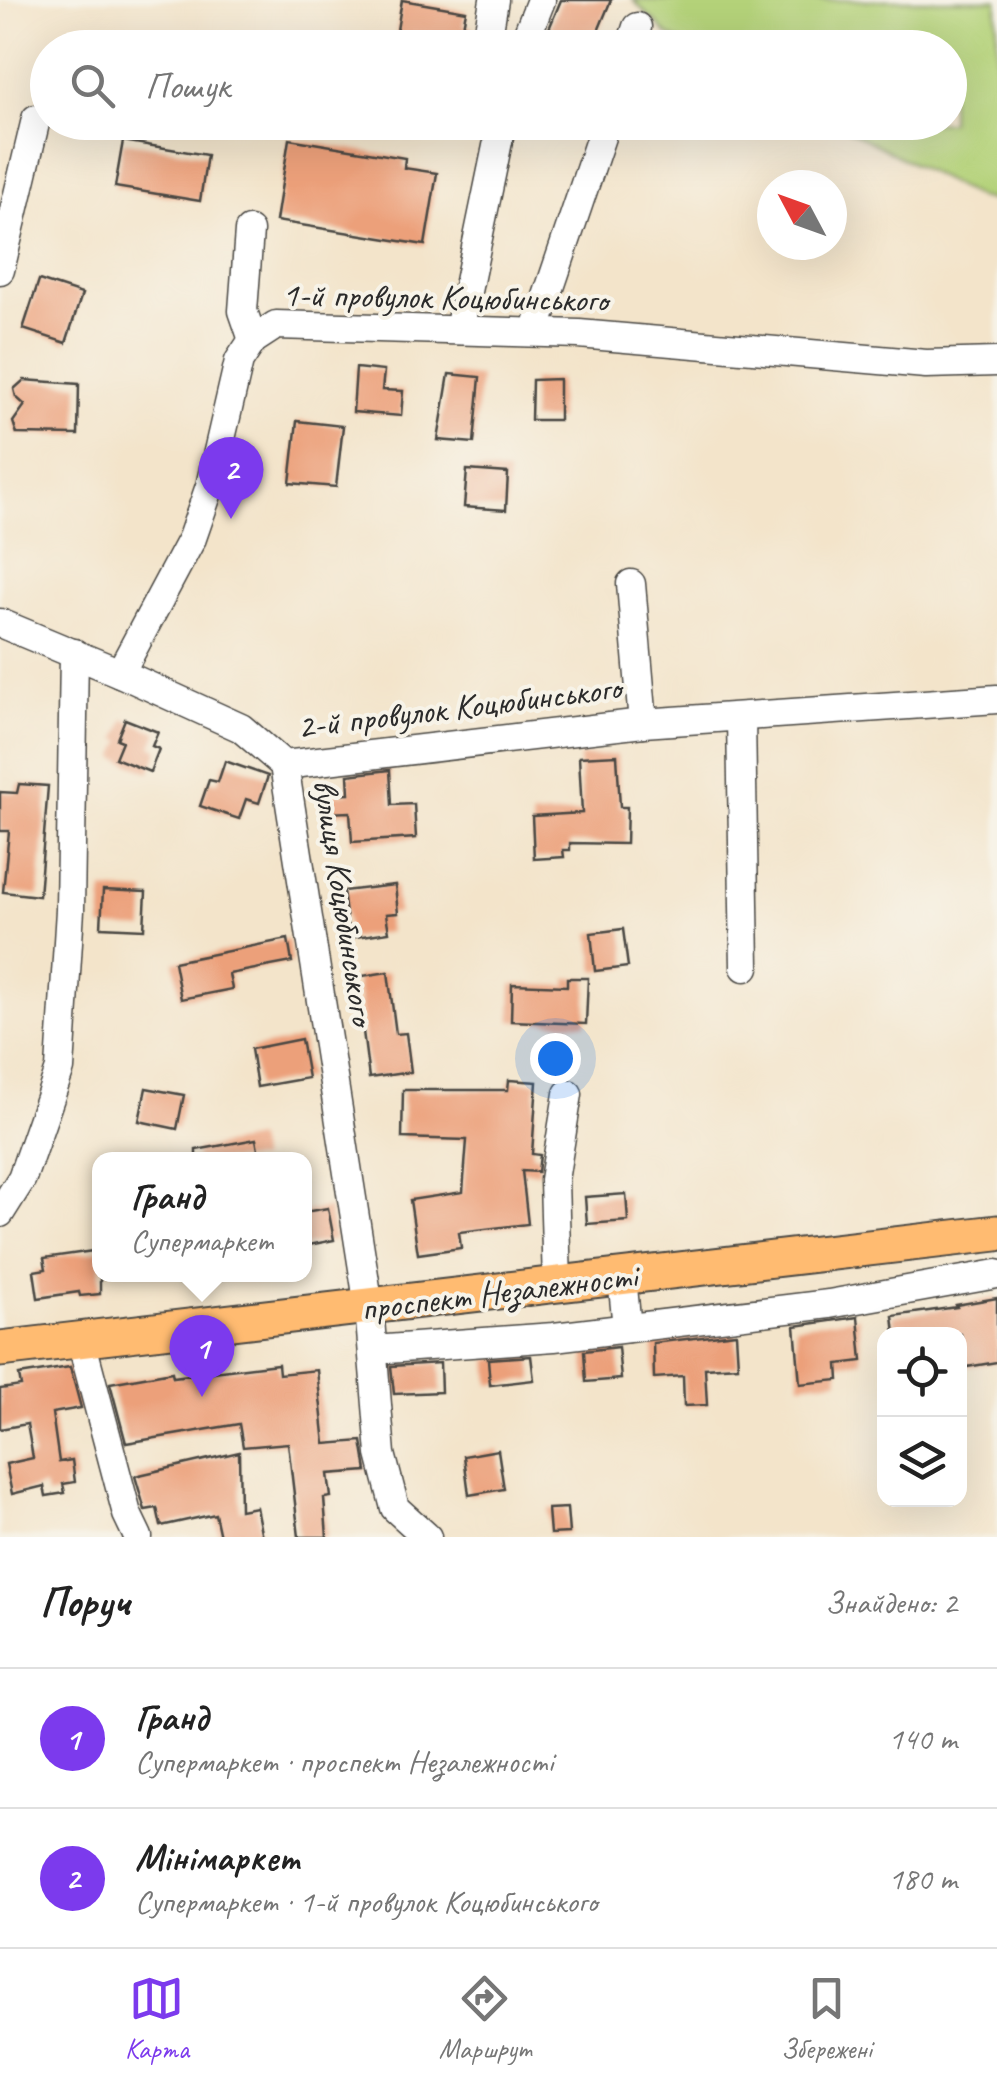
<!DOCTYPE html>
<html lang="uk">
<head>
<meta charset="utf-8">
<style>
	body { margin:0; font-family:Caveat,sans-serif; background:#f2f2f2; color:#222 }
	.controls { position:absolute; right:30px; bottom:30px; display:grid; overflow:hidden; border-radius:20px; box-shadow:0 10px 40px #0002 }
	.controls button { width:90px; height:90px; display:grid; place-items:center; padding:0; border:0; border-bottom:2px solid #e0e0e0; background:#fff; color:#222; font:50px sans-serif }
	.compass { position:absolute; left:757px; top:170px; width:90px; height:90px; border-radius:50%; background:#fff; box-shadow:0 10px 40px #0002; rotate:311deg }
	.you { position:absolute; left:555px; top:1058px; width:35px; height:35px; margin:-25px; border:8px solid #fff; border-radius:50%; background:#1a73e8; box-shadow:0 0 0 15px #1a73e833 }
	.badge { display:grid; place-items:center; width:65px; height:65px; border-radius:50%; background:#7c3aed; color:#fff; font-size:32px; font-weight:700 }
	.pin { position:absolute; translate:-50% -82px; filter:drop-shadow(0 2px 5px #0008) }
	.pin::after { content:''; position:absolute; top:52px; width:35px; height:30px; background:inherit; clip-path:polygon(0 0,100% 0,50% 100%) }
	.popup { position:absolute; left:92px; top:1152px; width:220px; height:130px; box-sizing:border-box; display:grid; place-content:center; border-radius:20px; background:#fff; filter:drop-shadow(0 2px 8px #0005); font-size:32px; white-space:nowrap; color:#767676 }
	.popup b { font-size:38px; color:#222 }
	.popup::after { content:''; position:absolute; left:50%; top:100%; margin-left:-20px; border:20px solid transparent; border-top-color:#fff }
	.list { margin:0; padding:0; list-style:none }
	h2 { display:flex; justify-content:space-between; align-items:center; height:130px; margin:0; padding:0 40px; font-size:42px }
	h2 small { font-size:32px; font-weight:400; color:#767676 }
	.list li { display:grid; grid-template-columns:65px 1fr auto; gap:30px; align-items:center; box-sizing:border-box; height:140px; padding:0 40px; border-top:2px solid #e0e0e0 }
	.list b { display:block; font-size:38px; white-space:nowrap }
	.list p { margin:0; font-size:32px; white-space:nowrap; color:#767676 }
	.list em { font-size:32px; font-style:normal; color:#767676 }
	.icon { flex:none; width:55px; height:55px; fill:none; stroke:currentColor; stroke-width:2; stroke-linecap:round; stroke-linejoin:round }
	.map { position:relative; flex:none; width:997px; height:1537px; overflow:hidden }
	.search { position:absolute; background:#fff; box-shadow:0 10px 40px #0002; left:30px; right:30px; top:30px; height:110px; display:flex; align-items:center; gap:25px; box-sizing:border-box; padding:0 35px; border-radius:55px; color:#767676; font-size:38px }
	.sheet { height:410px; background:#fff }
	nav { display:flex; justify-content:space-around; align-items:center; box-sizing:border-box; height:140px; border-top:2px solid #e0e0e0; background:#fff; font-size:28px; color:#767676 }
	nav a { display:grid; justify-items:center; gap:5px }
	nav .on { color:#7c3aed }
	.map>svg:first-child { display:block }
	.green { fill:#b4d279; stroke:#707e52; stroke-width:2.5 }
	.building { fill:#eca07a }
	.lines { fill:none; stroke-linecap:round; stroke-linejoin:round }
	.minor-casing { stroke:#494743; stroke-width:31 }
	.major-casing { stroke:#494743; stroke-width:39 }
	.minor { stroke:#fff; stroke-width:28 }
	.major { stroke:#ffbb71; stroke-width:35 }
	.labels { text-anchor:middle; dominant-baseline:central; stroke-width:8; stroke-linejoin:round; paint-order:stroke }
	.street-label { font-size:35px; fill:#2b2b2b; stroke:#f7f3e8 }
</style>
</head>
<body>
<div class="map">
<svg width="997" height="1537" viewBox="0 0 997 1537">
	<rect width="100%" height="100%" fill="#f7f3e8"/>
	<filter id="ink" filterUnits="userSpaceOnUse"><feTurbulence type="fractalNoise" baseFrequency=".01" numOctaves="2"/><feDisplacementMap in="SourceGraphic" scale="20" xChannelSelector="R" yChannelSelector="G"/><feConvolveMatrix kernelMatrix="1 2 1 2 8 2 1 2 1" color-interpolation-filters="sRGB"/></filter>
	<filter id="wash" filterUnits="userSpaceOnUse"><feTurbulence type="fractalNoise" baseFrequency=".0048" numOctaves="4" result="noise"/><feDisplacementMap in="SourceGraphic" scale="40" xChannelSelector="R" yChannelSelector="G"/><feGaussianBlur stdDeviation="2.25" result="paint"/><feColorMatrix in="noise" values="0 0 0 0 0 0 0 0 0 0 0 0 0 0 0 0 0 1.4 0 .05"/><feComposite in="paint" operator="in"/></filter>
	<g filter="url(#wash)">
		<rect width="100%" height="100%" fill="#f3e4ca"/>
		<path class="green" d="M633 0H997V201L979 198 834 123 950 122V48L691 47 669 36Z"/>
		<g id="blocks">
			<g class="building">
				<path d="M402 0 466 11 463 26 472 27 469 48H394Z"/>
				<path d="M561 0H611L591 48H541Z"/>
				<path d="M289 139 405 158 404 168 437 173 425 245 276 221Z"/>
				<path d="M123 141 207 155 200 201 115 187Z"/>
				<path d="M39 280 82 294 66 343 23 329Z"/>
				<path d="M356 368 384 371 382 390 403 391 401 416 353 412Z"/>
				<path d="M449 374 480 377 474 443 438 440Z"/>
				<path d="M559 379V420H531L532 380Z"/>
				<path d="M24 380 79 384 78 435 17 434 13 422 25 405 16 397 14 389Z"/>
				<path d="M297 421 343 426 336 487 290 483Z"/>
				<path d="M467 470 508 473 506 510 464 507Z"/>
				<path d="M125 719 158 732 152 746 159 749 150 772 115 758 122 741 117 739Z"/>
				<path d="M617 755 620 807H627L626 844 570 843V850H563L564 857 534 859 532 816 582 813 579 757Z"/>
				<path d="M225 761 268 776 259 803 246 799 239 819 200 806 209 780 218 782Z"/>
				<path d="M390 770 392 805 414 804 416 838 352 842 350 812 326 813 325 794 349 793 348 775Z"/>
				<path d="M19 784 48 786 39 896 3 892 9 831H0V792L17 793Z"/>
				<path d="M395 885 398 913 386 914 389 932 349 938 343 891Z"/>
				<path d="M103 890 146 892 144 929 101 927Z"/>
				<path d="M623 929 628 967 595 971 591 933Z"/>
				<path d="M288 939 292 962 229 974 232 989 181 999 174 962Z"/>
				<path d="M388 972 396 1034 406 1033 411 1072 369 1078 356 977Z"/>
				<path d="M567 978H588L586 1024 511 1021 512 984 567 986Z"/>
				<path d="M301 1039 308 1078 257 1087 251 1049Z"/>
				<path d="M509 1080 537 1082 532 1154 540 1155 538 1172 522 1171 528 1224 459 1232 461 1248 418 1254 410 1200 463 1192 467 1140 402 1138 403 1090H508Z"/>
				<path d="M146 1088 184 1095 177 1129 139 1121Z"/>
				<path d="M256 1139 260 1160H196V1150Z"/>
				<path d="M626 1194 628 1221 587 1224 585 1197Z"/>
				<path d="M328 1208 334 1240 304 1246V1212Z"/>
				<path d="M100 1250V1294L80 1296 79 1292 38 1298 34 1271 46 1269 44 1258Z"/>
				<path d="M997 1298V1362L967 1367 961 1334H895L893 1316 957 1307 956 1305Z"/>
				<path d="M858 1317 862 1361 838 1364 839 1380 800 1384 795 1326Z"/>
				<path d="M736 1333 738 1366 705 1368 707 1405 684 1406 683 1376 654 1378 653 1343Z"/>
				<path d="M618 1347 621 1379 586 1382 584 1351Z"/>
				<path d="M531 1356 534 1380 490 1385 488 1359Z"/>
				<path d="M440 1363 441 1392 394 1394 391 1366Z"/>
				<path d="M278 1364 279 1374 317 1370 325 1444 362 1441 367 1471 328 1474 331 1497 324 1498 327 1537H299L288 1443 243 1447 239 1424 126 1443 110 1383 172 1372 173 1377Z"/>
				<path d="M70 1367 81 1408 52 1413 59 1462 72 1460 75 1482 63 1484 65 1493 46 1496 44 1486 12 1494 6 1464 33 1458 27 1424 0 1429V1389L21 1386 19 1375Z"/>
				<path d="M498 1450 504 1489 469 1495 464 1456Z"/>
				<path d="M239 1452 240 1510 256 1507 262 1537H220L215 1514 161 1526 157 1508 145 1510 135 1476Z"/>
				<path d="M567 1508 569 1533 550 1534 548 1509Z"/>
			</g>
		</g>
	</g>
	<g filter="url(#ink)">
		<use href="#blocks" fill-opacity="0" stroke="#494743" stroke-width="2.5"/>
		<g class="lines">
			<defs>
				<g id="minor">
					<path d="M486 48 494 0"/>
					<path d="M522 48 541 0"/>
					<path d="M630 48 637 27"/>
					<path d="M249 231 243 311 253 340"/>
					<path d="M0 270 36 119"/>
					<path d="M459 330 502 122"/>
					<path d="M535 332 606 122"/>
					<path d="M631 584 643 723"/>
					<path d="M0 623 120 673 241 728 284 765 369 1307 381 1454 395 1508 427 1537"/>
					<path d="M120 673 192 538 210 486 239 361 253 340 276 325 579 334 926 364 997 362"/>
					<path d="M741 717 745 967"/>
					<path d="M284 765 643 723 997 699"/>
					<path d="M0 1213 22 1178 60 1069 70 910 74 653"/>
					<path d="M622 1277 627 1328"/>
					<path d="M557 1285 554 1180 568 1094"/>
					<path d="M81 1340 127 1514 138 1537"/>
					<path d="M373 1350 554 1337 829 1304 997 1274"/>
				</g>
				<path id="major" d="M0 1349 997 1233"/>
			</defs>
			<use href="#minor" class="minor-casing"/>
			<use href="#major" class="major-casing"/>
			<use href="#minor" class="minor"/>
			<use href="#major" class="major"/>
		</g>
	</g>
	<g class="labels">
		<g class="street-label">
			<text transform="translate(445 297) rotate(1)">1-й провулок Коцюбинського</text>
			<text transform="translate(459 707) rotate(-7)">2-й провулок Коцюбинського</text>
			<text transform="translate(344 902) rotate(81)">вулиця Коцюбинського</text>
			<text transform="translate(499 1292) rotate(-7)">проспект Незалежності</text>
		</g>
	</g>
</svg>
<div class="controls">
<button><svg class="icon" aria-label="locate" viewBox="0 0 24 24"><circle cx="12" cy="12" r="6"/><path d="M12 2v4M12 18v4M2 12h4M18 12h4"/></svg></button>
<button><svg class="icon" aria-label="layers" viewBox="0 0 24 24"><path d="M12 4l9 5-9 5-9-5zM3 14l9 5 9-5"/></svg></button>
</div>
<svg class="compass" viewBox="-18 -18 36 36"><path d="M0-13l5 13h-10z" fill="#e53935"/><path d="M0 13l5-13h-10z" fill="#767676"/></svg>
<div class="you"></div>
<div class="pin badge" style="left:202px;top:1397px">1</div>
<div class="popup"><b>Гранд</b>Супермаркет</div>
<div class="pin badge" style="left:231px;top:519px">2</div>
<div class="search"><svg class="icon" aria-label="search" viewBox="0 0 24 24"><circle cx="10" cy="10" r="6"/><path d="M15 15l6 6"/></svg>Пошук</div>
</div>
<section class="sheet">
<h2>Поруч<small>Знайдено: 2</small></h2>
<ul class="list">
<li><span class="badge">1</span><div><b>Гранд</b><p>Супермаркет · проспект Незалежності</p></div><em>140 m</em></li>
<li><span class="badge">2</span><div><b>Мінімаркет</b><p>Супермаркет · 1-й провулок Коцюбинського</p></div><em>180 m</em></li>
</ul>
</section>
<nav>
<a class="on"><svg class="icon" aria-label="map" viewBox="0 0 24 24"><path d="M3 6l6-2 6 2 6-2v14l-6 2-6-2-6 2zM9 4v14M15 6v14"/></svg>Карта</a>
<a><svg class="icon" aria-label="directions" viewBox="0 0 24 24"><path d="M12 3l9 9-9 9-9-9zM9 14v-3h6M13 9l2 2-2 2"/></svg>Маршрут</a>
<a><svg class="icon" aria-label="saved" viewBox="0 0 24 24"><path d="M7 4h10v16l-5-4-5 4z"/></svg>Збережені</a>
</nav>
</body>
</html>
